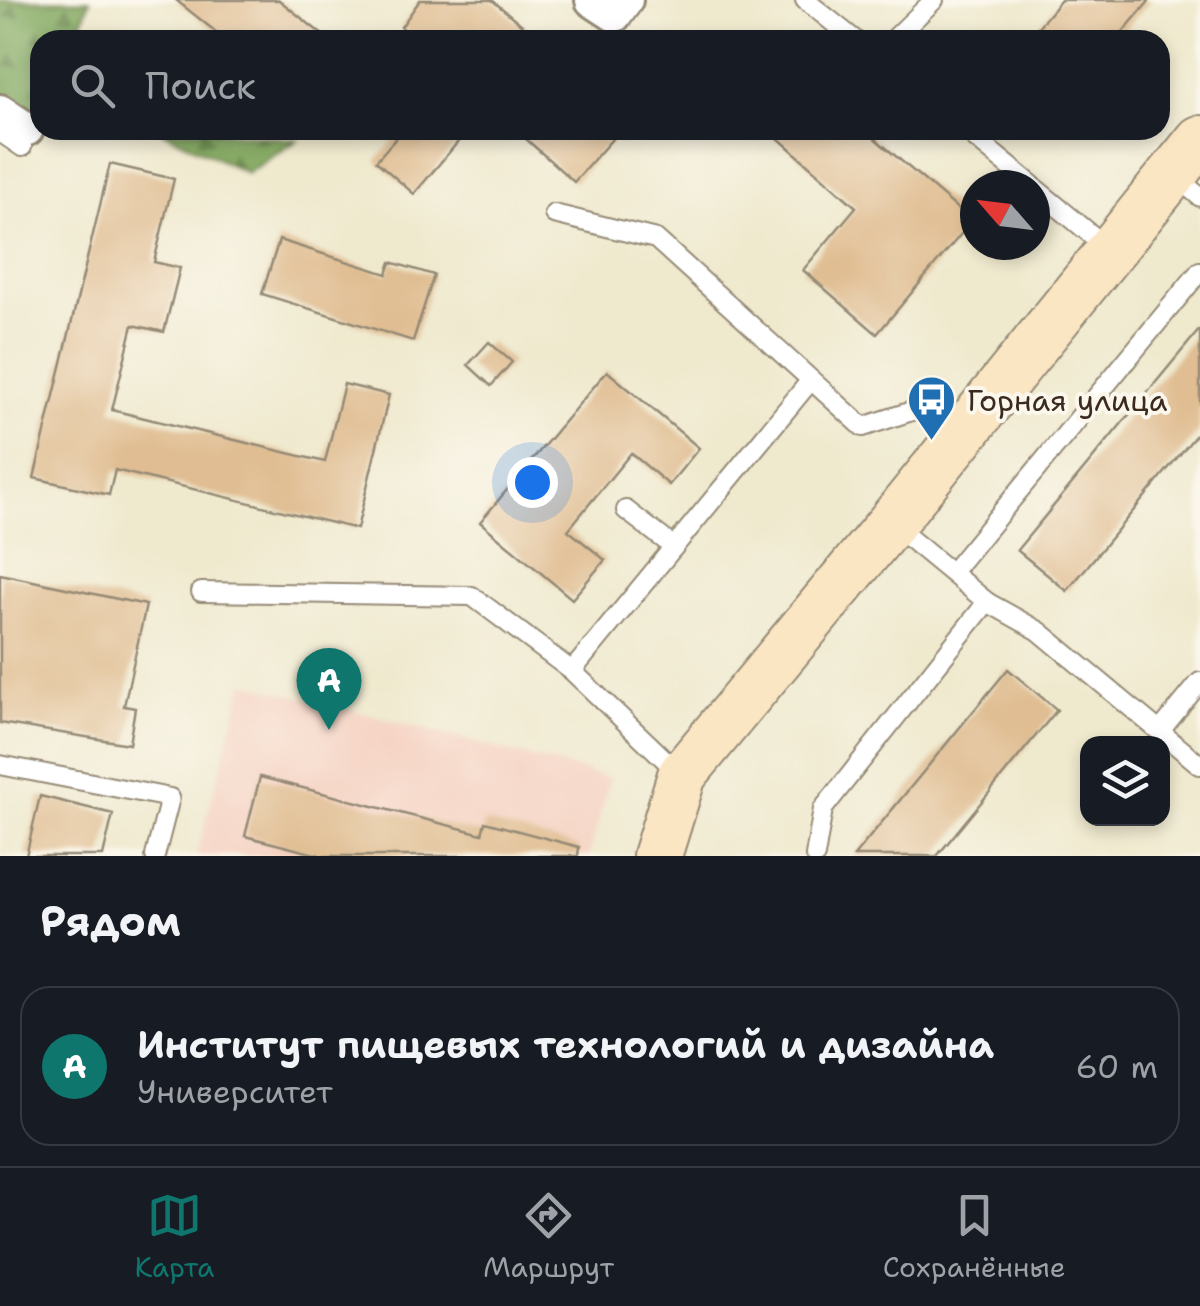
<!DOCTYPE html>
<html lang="ru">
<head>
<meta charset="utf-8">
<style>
	body { margin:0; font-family:"Shantell Sans",sans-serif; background:#20242c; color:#f1f3f6 }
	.controls { position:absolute; right:30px; bottom:30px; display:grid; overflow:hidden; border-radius:20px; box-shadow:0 5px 15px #0003 }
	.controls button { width:90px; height:90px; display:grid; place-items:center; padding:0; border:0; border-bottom:2px solid #363941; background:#171b24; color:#f1f3f6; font:50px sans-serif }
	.compass { position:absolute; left:960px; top:170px; width:90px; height:90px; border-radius:50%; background:#171b24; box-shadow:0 5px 15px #0003; rotate:298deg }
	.you { position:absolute; left:532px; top:482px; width:35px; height:35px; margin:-25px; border:8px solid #fff; border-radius:50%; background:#1a73e8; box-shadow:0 0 0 15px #1a73e833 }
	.badge { display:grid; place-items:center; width:65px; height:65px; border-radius:50%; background:#0f766e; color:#fff; font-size:32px; font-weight:700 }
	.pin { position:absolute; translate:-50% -82px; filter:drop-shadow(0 2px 5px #0008) }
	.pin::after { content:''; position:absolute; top:52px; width:35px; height:30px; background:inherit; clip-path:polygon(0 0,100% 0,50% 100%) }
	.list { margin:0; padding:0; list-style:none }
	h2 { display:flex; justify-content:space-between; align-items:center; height:130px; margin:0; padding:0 40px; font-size:42px }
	h2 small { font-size:32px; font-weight:400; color:#9ea1a6 }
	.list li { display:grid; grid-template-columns:65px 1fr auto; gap:30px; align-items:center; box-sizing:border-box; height:160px; margin:0 20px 20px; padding:0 20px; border:2px solid #363941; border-radius:30px }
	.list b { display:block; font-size:38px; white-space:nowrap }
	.list p { margin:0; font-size:32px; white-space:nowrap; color:#9ea1a6 }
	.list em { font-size:32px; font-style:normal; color:#9ea1a6 }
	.icon { flex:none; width:55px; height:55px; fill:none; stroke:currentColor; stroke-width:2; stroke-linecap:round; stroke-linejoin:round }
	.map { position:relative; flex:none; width:1200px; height:856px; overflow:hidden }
	.search { position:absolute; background:#171b24; box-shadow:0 5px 15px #0003; left:30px; right:30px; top:30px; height:110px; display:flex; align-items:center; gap:25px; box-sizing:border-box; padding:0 35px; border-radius:30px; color:#9ea1a6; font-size:38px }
	.sheet { height:310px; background:#171b24 }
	nav { display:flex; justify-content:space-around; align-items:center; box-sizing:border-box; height:140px; border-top:2px solid #363941; background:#171b24; font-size:28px; color:#9ea1a6 }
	nav a { display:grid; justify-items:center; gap:5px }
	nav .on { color:#0f766e }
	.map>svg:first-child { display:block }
	.built { fill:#f5d2c2 }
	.forest { fill:url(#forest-firs); stroke:#5e693e; stroke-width:2.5 }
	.building { fill:#e0bd92 }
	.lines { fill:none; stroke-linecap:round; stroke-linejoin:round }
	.service-casing { stroke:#958a76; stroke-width:22 }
	.minor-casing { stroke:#958a76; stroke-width:38 }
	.secondary-casing { stroke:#958a76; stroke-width:52 }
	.service { stroke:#fff; stroke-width:18 }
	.minor { stroke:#fff; stroke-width:32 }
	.secondary { stroke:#fbe6c4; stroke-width:48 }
	.labels { text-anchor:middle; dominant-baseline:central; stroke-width:8; stroke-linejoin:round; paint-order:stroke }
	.poi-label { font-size:30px; fill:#3b2a1e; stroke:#fbf7ec; text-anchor:start }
</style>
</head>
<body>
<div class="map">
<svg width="1200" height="856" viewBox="0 0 1200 856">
	<defs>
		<pattern id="forest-firs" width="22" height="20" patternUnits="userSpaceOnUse" patternTransform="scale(2.5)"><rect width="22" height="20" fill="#81a85e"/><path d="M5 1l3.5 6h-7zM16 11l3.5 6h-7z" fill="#6b894d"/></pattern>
	</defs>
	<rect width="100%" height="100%" fill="#fbf7ec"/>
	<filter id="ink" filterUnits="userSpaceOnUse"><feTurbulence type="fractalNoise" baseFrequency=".01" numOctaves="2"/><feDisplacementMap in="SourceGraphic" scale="20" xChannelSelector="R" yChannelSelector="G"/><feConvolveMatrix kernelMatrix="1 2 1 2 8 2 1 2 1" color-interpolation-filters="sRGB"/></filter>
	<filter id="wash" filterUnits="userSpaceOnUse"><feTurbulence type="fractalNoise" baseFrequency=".0048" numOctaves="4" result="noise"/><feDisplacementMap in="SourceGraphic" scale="40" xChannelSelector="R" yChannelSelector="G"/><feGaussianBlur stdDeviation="2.25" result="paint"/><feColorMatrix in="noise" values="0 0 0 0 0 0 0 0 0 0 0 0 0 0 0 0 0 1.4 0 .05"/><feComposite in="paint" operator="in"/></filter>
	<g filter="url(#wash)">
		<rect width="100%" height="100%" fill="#efe9ce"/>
		<path class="built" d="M244 682 610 778 589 856H196Z"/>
		<g class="forest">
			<path d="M0 0H90L75 40H40V119L11 129 0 121Z"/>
			<path d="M160 130H205L297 140 247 173Z"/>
		</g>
		<g id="blocks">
			<g class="building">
				<path d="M176 0H279L329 40H226Z"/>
				<path d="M420 0H492L540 40H415L401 27Z"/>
				<path d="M1061 0H1150L1116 40H1027Z"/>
				<path d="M403 130H468L414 194 376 161Z"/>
				<path d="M516 130H620L574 182Z"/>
				<path d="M769 130H865L972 221 877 334 803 270 856 207Z"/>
				<path d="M110 164 174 179 154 262 180 268 164 332 133 325 112 410 325 462 344 384 389 395 357 529 115 470 109 495 34 478Z"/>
				<path d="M279 240 387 274 391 262 434 275 413 341 262 294Z"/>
				<path d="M1200 329V430L1067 591 1017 550Z"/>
				<path d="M489 342 512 362 491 386 468 365Z"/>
				<path d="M607 371 699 448 669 485 631 453 568 530 605 560 572 599 480 522Z"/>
				<path d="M0 574 146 605 124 706 135 708 129 744 0 723Z"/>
				<path d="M1008 669 1057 710 937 856H854Z"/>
				<path d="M260 777 482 834 485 822 579 847 578 856H323L245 836Z"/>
				<path d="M40 796 113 814 103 856H26Z"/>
			</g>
		</g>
	</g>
	<g filter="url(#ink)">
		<use href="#blocks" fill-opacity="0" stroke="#958a76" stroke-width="2.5"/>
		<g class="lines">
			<defs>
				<g id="service">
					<path d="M805 0 855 40"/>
					<path d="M893 40 934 0"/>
					<path d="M965 130 1032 185"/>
					<path d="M0 132 22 147"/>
					<path d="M1173 174 1200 197"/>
					<path d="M1035 188 1110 250"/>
					<path d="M554 214 656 239 863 427 924 407 959 438"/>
					<path d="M626 510 674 547"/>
					<path d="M952 572 1200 271"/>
					<path d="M201 592 472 596 572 671 681 775"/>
					<path d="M987 602 1039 631 1200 765"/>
					<path d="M572 671 811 380"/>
					<path d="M1160 731 1200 682"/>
					<path d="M0 765 170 798 155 856"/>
					<path d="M815 856 823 809 987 602 892 524"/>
				</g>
				<g id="minor">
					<path d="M592 0 615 15 626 0"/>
					<path d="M0 111 27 129"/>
				</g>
				<path id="secondary" d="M657 856 682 775 891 523 1200 140"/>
			</defs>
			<use href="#service" class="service-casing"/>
			<use href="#minor" class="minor-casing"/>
			<use href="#secondary" class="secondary-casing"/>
			<use href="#service" class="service"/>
			<use href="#minor" class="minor"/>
			<use href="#secondary" class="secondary"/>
		</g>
	</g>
	<defs>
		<symbol id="bus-pin" viewBox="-11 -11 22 30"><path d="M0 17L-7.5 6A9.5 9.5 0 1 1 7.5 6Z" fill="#1f6fb2" stroke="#fbf7ec"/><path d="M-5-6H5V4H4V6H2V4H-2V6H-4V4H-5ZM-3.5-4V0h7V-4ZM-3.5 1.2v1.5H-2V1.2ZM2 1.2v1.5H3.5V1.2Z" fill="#fff"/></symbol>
	</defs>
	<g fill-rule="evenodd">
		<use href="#bus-pin" x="904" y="372" width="55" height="75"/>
	</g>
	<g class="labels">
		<g class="poi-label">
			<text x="967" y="400">Горная улица</text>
		</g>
	</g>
</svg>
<div class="controls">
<button><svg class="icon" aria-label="layers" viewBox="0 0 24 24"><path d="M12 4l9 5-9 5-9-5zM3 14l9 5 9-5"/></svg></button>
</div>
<svg class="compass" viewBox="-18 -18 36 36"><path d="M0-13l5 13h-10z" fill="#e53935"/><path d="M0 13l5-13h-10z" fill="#9ea1a6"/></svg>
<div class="you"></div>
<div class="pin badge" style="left:329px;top:730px">A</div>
<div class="search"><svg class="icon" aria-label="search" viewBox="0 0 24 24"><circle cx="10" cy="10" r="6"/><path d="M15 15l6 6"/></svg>Поиск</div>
</div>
<section class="sheet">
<h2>Рядом<small></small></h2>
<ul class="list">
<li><span class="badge">A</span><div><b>Институт пищевых технологий и дизайна</b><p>Университет</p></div><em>60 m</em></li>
</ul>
</section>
<nav>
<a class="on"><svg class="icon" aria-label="map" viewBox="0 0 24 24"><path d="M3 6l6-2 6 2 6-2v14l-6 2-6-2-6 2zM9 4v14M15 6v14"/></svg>Карта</a>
<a><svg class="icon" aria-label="directions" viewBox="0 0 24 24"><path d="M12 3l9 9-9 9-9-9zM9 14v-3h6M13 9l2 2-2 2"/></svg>Маршрут</a>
<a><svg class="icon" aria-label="saved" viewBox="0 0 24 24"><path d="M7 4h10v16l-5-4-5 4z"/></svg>Сохранённые</a>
</nav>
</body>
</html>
